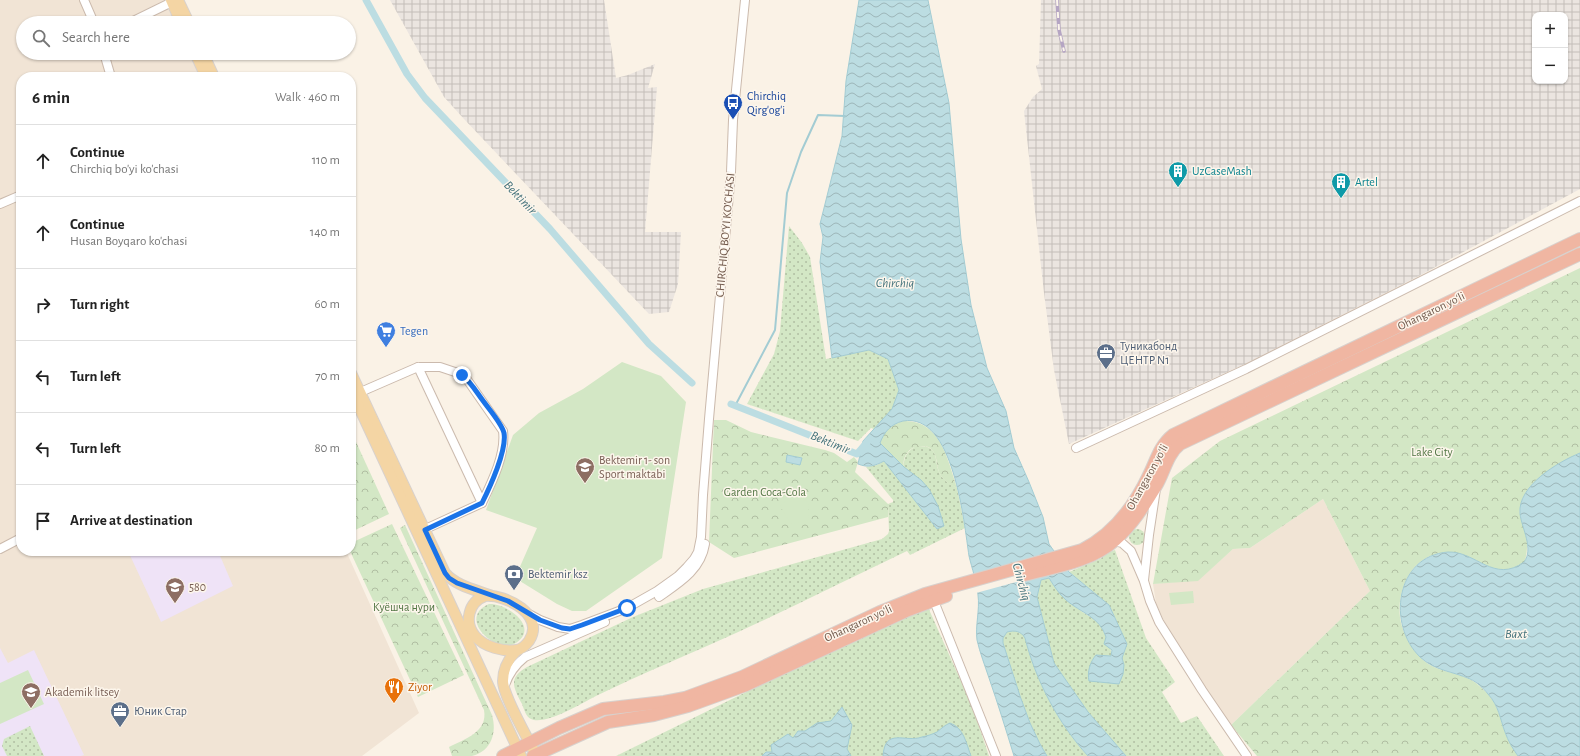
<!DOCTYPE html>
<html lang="en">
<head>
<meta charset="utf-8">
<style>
	body { margin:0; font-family:"Alegreya Sans",sans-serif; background:#f6f6f6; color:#222 }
	.controls { position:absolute; right:12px; top:12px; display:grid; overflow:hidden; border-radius:8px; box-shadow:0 1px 3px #0004 }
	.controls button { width:36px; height:36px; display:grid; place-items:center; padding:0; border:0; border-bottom:1px solid #e0e0e0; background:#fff; color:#222; font:20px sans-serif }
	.stop { position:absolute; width:12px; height:12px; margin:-9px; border:3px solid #1a73e8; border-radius:50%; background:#fff }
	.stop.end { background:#1a73e8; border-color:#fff; box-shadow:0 1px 4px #0008 }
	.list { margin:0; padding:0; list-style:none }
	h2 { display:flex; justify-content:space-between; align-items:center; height:52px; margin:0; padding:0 16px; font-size:17px }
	h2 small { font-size:13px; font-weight:400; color:#767676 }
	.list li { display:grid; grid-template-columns:26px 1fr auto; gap:12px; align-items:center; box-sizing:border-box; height:72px; padding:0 16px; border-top:1px solid #e0e0e0 }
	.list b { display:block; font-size:15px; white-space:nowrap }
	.list p { margin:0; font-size:13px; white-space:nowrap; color:#767676 }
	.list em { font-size:13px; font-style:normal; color:#767676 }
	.icon { flex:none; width:22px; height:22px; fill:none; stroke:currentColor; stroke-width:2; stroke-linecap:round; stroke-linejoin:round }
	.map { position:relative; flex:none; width:1580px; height:756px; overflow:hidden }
	.search { position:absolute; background:#fff; box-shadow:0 1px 3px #0004; left:16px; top:16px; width:340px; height:44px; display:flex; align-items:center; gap:10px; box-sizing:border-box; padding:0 14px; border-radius:22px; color:#767676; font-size:15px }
	.panel { position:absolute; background:#fff; box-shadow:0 1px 3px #0004; left:16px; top:72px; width:340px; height:484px; border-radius:16px }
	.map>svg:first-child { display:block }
	.residential { fill:#f1e4d5 }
	.industrial { fill:url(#industrial-grid); fill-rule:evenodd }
	.education { fill:#efe3f7 }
	.grass { fill:url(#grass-dots) }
	.forest { fill:url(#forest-crowns) }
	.pitch { fill:#d3e7c5 }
	.water { fill:url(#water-waves); stroke:#a3ccd3 }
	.pier { fill:#faf2e6 }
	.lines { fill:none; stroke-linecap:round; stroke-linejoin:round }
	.stream { stroke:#a3ccd3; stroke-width:2 }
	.canal { stroke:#bcdde2; stroke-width:7 }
	.minor-casing { stroke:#cbbaad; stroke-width:10 }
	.major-casing { stroke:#d8d1cd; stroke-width:12 }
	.highway-casing { stroke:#d8d1cd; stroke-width:14 }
	.minor { stroke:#fff; stroke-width:8 }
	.major { stroke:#f4d5a4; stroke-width:10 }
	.highway { stroke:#f0b6a2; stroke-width:12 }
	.rail-casing { stroke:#b5a5c3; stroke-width:3.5 }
	.rail { stroke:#fdf6ec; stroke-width:2; stroke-dasharray:6; stroke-linecap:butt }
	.route { stroke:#1a73e8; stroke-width:5 }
	.labels { text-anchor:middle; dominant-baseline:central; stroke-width:3; stroke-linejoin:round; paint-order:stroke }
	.transit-label { font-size:12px; fill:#164399; stroke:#fdf6ec; text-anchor:start }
	.culture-label { font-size:12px; fill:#0d838f; stroke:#fdf6ec; text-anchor:start }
	.street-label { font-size:12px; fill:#725a4d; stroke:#fdf6ec }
	.shop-label { font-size:12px; fill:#366cbe; stroke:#fdf6ec; text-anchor:start }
	.service-label { font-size:12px; fill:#4e5e75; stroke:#fdf6ec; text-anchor:start }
	.park-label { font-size:12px; fill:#547746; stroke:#fdf6ec }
	.education-label { font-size:12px; fill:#785e54; stroke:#fdf6ec; text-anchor:start }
	.food-label { font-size:12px; fill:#c56008; stroke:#fdf6ec; text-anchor:start }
	.water-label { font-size:13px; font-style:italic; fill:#45737c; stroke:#fdf6ec }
</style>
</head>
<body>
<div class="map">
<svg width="1580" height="756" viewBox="0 0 1580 756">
	<defs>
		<pattern id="industrial-grid" width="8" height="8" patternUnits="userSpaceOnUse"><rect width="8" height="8" fill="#ebe5e0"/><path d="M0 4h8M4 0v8" fill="none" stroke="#c3bdb8"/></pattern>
		<pattern id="grass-dots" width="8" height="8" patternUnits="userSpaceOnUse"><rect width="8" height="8" fill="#d3e7c5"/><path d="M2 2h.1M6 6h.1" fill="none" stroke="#b0bea2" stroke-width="1.8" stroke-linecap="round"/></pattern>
		<pattern id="forest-crowns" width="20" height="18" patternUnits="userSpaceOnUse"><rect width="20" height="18" fill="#d3e7c5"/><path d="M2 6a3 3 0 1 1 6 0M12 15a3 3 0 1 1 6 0" fill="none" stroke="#b0bea2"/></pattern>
		<pattern id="water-waves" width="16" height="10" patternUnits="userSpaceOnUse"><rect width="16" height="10" fill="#bcdde2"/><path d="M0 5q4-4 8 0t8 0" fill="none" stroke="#9db6b9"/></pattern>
	</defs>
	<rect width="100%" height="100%" fill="#faf2e6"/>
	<g class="residential">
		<path d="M0 0H164L175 23H23V53H189L200 77H21V551H346L419 713 362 756H0Z"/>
		<path d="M1323 499 1370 591 1231 725 1185 658 1165 623 1156 603 1153 584 1198 580 1233 549 1250 548Z"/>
	</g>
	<g class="industrial">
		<path d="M390 0H604L616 78 628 75 655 64 648 88 657 87 645 232H681L678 284 669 312 649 314 464 119 444 97Z"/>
		<path d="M1041 0H1580V189L1417 277 1245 364 1069 444 1054 370 1044 293 1024 111 1033 97 1042 89 1036 66 1039 64ZM1535 15H1565V81H1535Z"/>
	</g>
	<g class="education">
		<path d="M128 551H218L233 586 161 622Z"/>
		<path d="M0 648 8 663 34 650 84 755 81 756H0Z"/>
	</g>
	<g class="grass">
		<path d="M789 226 802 243 810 257 826 359 869 350 888 359 899 390 892 409 874 429 871 428 858 441 747 404 774 354 780 331Z"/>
		<path d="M916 446C941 445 933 459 940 474 944 481 950 484 957 488L965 528 910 555 907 551C850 578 793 607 736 633 690 654 643 673 598 695 584 702 545 726 531 719 526 717 524 709 522 704 513 687 508 678 527 667L633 617 703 589 882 539 888 534 889 531 888 504 893 502V500L866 467 877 465 884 461 937 529 913 474 904 467C903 457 908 451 916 446Z"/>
		<circle cx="1137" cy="537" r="8"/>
		<path d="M1115 550 1146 638 1175 682 1162 692 1181 723 1197 716 1224 756H1126L1088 712 1054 663 1037 597 1041 580 1049 578C1056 590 1065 600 1077 608 1094 621 1098 617 1107 639 1109 645 1112 649 1111 657L1093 659 1088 676 1124 665 1122 658 1127 644 1109 605 1069 572 1102 558 1101 555Z"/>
		<path d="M489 604C507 603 542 628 514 644 496 654 456 618 489 604Z"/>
		<path d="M927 605 972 706 989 756H616L901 616Z"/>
		<path d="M1015 630 1023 634 1025 638C1036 681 1058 723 1088 756H1047L1040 744 1030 723 1020 696 1003 643V638L1007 632Z"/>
		<path d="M30 726 44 756H7L2 746 4 739Z"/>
	</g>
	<g class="forest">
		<path d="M1580 268V453C1558 463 1516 486 1520 515 1521 522 1525 528 1526 536 1528 543 1527 553 1525 561 1503 583 1480 559 1458 553 1446 551 1433 553 1423 560 1404 572 1396 602 1401 623 1404 634 1410 646 1418 655 1433 672 1450 670 1469 679 1476 682 1482 688 1488 694 1498 705 1500 718 1505 732 1508 741 1513 748 1518 756H1257L1231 725 1370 591 1323 499 1250 548 1233 549 1198 581 1153 584 1172 478 1220 441Z"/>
		<path d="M714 420H726L751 432 825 450 834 453 847 462 854 457 858 462 855 472 888 504V517L734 558 709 542Z"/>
		<path d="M903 421C940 419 948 460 957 488 950 485 944 481 940 474 935 464 939 446 922 446 916 446 911 448 908 452 904 457 903 461 904 467L880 443C884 431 891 425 903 421Z"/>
		<path d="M351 431 389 514 351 532Z"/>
		<path d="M392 524 464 675 418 697 350 551 351 543Z"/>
		<path d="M405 525 492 715C497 732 492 751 472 756 466 756 458 756 452 756L449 747C465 739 488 732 484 710L400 528Z"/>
	</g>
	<g class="pitch">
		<path d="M622 362 661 376 686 402 662 558 586 611H572L557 604 515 578 537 528 486 510 513 435 539 413 583 389Z"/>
		<path d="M793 496 809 502 808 520 791 524 780 506 789 498Z"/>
		<path d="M1193 591 1194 603 1171 605 1169 593Z"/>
		<path d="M28 670 44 704 0 724V683Z"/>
	</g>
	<g class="water">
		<path d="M859 0H928L949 103 961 239 971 305 987 368 1006 411 1014 448 1029 482 1043 517 1049 544 1069 572 1109 605 1127 644 1122 658 1124 665 1123 674 1119 684 1089 681C1087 672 1090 662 1096 655L1111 656 1112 650 1104 644 1106 637C1100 617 1081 613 1066 600 1059 594 1054 586 1049 578L1041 580 1037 597 1054 663 1088 712 1126 756H1088C1058 723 1036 681 1025 638 1021 631 1015 630 1007 632L1003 638V643L1020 696 1030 723 1040 744 1047 756H1014C1006 730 998 704 989 678 985 666 980 653 977 640 975 626 980 610 978 595 977 582 972 569 969 556 964 523 954 412 903 421 891 424 884 432 880 443L904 467 921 480 929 489 938 506 944 526 937 529 884 461C875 466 868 468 858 464L863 441 892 409 899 390 888 359 869 350 832 358 820 262 823 237 820 224 842 136 846 81Z"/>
		<path d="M1580 453V756H1518C1513 749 1508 741 1505 732 1500 719 1499 706 1488 694 1483 688 1477 682 1470 679 1452 671 1435 671 1420 657 1387 625 1395 556 1448 552 1476 551 1494 584 1524 562 1534 549 1522 529 1520 514 1517 486 1558 462 1580 453Z"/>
		<path d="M787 455 802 458 800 465 786 462Z"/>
		<path d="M842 707 852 725 847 749 851 756H762L766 752H772L771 745 788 734 793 738 798 731H805L817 723 831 721Z"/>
		<path d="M950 723C964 728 966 743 971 756H883C885 727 905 743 922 737 927 736 933 734 937 732 942 728 945 725 950 723Z"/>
	</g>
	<path class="pier" d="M1068 568 976 593 972 576Z"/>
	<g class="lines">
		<path class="stream" d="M735 406 775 330 787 193 801 152 818 115 845 116"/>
		<g class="canal">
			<path d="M366 0 407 74 425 98 550 229 649 344 692 383"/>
			<path d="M731 404 857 454 868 441"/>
		</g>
		<defs>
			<g id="minor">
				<path d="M84 0 94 23"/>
				<path d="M129 23 172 2"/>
				<path d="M104 53 111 77"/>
				<path d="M0 204 21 195"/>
				<path d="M418 367 482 503"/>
				<path d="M356 394 418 367H440L458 373 466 378 503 431C506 454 492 482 482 503L419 532"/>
				<path d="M1076 448 1246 369 1580 201"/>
				<path d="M1114 541 1122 543 1131 551 1144 581 1150 601 1159 622 1202 690 1247 756"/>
				<path d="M0 549 21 538"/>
				<path d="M1144 580 1149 535 1156 489"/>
				<path d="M659 597C679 583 701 570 705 544"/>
				<path d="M936 606 996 756"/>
				<path d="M527 613 540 620 558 627 570 629 582 625 627 608 657 591 678 576 687 567 694 559 698 552 701 537 703 495 709 419 731 172 733 120 745 0"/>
				<path d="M505 685C509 673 515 665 525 657L605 622"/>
			</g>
			<g id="major">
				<path d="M171 0 181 23"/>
				<path d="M178 0 189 23"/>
				<path d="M195 53 206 77"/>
				<path d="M203 53 214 77"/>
				<path d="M351 373 445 573C456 586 476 590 492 596"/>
				<path d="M351 390 521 756"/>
				<path d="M485 596C506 594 546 615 529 641 526 645 522 649 517 650 504 652 484 647 475 636 464 623 468 602 485 596Z"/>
				<path d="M517 650C509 658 503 669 503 681 503 695 526 735 533 749"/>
			</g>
			<g id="highway">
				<path d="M1024 575C1054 567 1091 562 1115 540 1132 525 1144 506 1156 486 1164 473 1167 454 1180 444L1580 254"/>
				<path d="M503 756 559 728 603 709 664 702 685 698 742 677 880 612 925 594 1082 550C1114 534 1134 507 1149 475 1156 461 1160 445 1173 435L1580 239"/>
				<path d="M533 756 608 722 654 715 688 706 746 685 906 611 946 596"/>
			</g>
		</defs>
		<use href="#minor" class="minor-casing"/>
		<use href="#major" class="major-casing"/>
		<use href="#highway" class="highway-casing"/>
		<use href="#minor" class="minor"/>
		<use href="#major" class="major"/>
		<use href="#highway" class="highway"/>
		<defs>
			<path id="rail" d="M1057 0 1059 30 1064 51"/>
		</defs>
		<use href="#rail" class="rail-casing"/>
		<use href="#rail" class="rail"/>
	</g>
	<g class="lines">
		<path class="route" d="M462 375C471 382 477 393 484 402 489 409 502 424 504 433 507 450 490 487 482 503L425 530 445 573 449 578 457 583 508 601 540 620 562 628 570 629 582 625 627 608"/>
	</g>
	<defs>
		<symbol id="bus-pin" viewBox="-11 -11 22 30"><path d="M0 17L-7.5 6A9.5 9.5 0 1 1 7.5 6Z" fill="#1a4fb4" stroke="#fdf6ec"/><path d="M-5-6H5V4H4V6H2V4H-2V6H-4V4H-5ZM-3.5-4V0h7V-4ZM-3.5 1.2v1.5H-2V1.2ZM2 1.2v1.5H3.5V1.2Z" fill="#fff"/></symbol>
		<symbol id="building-pin" viewBox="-11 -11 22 30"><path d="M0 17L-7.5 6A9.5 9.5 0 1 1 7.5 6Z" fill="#0f9aa8" stroke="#fdf6ec"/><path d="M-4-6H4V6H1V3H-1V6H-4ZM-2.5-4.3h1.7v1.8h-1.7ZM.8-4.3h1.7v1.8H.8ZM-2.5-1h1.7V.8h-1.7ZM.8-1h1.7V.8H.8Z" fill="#fff"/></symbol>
		<symbol id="supermarket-pin" viewBox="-11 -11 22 30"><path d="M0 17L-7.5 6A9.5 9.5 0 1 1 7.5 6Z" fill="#3f7fe0" stroke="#fdf6ec"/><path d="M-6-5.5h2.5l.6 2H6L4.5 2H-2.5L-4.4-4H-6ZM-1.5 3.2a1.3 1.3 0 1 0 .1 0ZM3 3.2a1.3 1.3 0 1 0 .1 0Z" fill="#fff"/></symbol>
		<symbol id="office-pin" viewBox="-11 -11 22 30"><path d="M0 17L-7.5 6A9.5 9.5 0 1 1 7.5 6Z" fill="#5c6f8a" stroke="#fdf6ec"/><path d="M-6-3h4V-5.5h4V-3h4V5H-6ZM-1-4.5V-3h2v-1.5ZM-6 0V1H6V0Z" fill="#fff"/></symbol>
		<symbol id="school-pin" viewBox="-11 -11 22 30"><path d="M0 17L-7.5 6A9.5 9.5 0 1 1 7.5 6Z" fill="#8d6e63" stroke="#fdf6ec"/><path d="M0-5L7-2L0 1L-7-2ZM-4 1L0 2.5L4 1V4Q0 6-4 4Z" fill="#fff"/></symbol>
		<symbol id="bank-pin" viewBox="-11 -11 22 30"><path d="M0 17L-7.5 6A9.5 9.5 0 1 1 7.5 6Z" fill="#5c6f8a" stroke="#fdf6ec"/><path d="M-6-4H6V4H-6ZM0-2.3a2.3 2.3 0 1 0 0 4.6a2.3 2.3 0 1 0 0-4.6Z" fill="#fff"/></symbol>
		<symbol id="restaurant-pin" viewBox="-11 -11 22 30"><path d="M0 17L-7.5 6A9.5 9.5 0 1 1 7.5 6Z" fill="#e8710a" stroke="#fdf6ec"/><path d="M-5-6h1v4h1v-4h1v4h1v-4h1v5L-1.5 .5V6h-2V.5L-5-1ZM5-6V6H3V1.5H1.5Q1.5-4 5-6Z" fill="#fff"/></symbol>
		<symbol id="university-pin" viewBox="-11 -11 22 30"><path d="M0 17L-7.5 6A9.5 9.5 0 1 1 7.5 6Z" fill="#8d6e63" stroke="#fdf6ec"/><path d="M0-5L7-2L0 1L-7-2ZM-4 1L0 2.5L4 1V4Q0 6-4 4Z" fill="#fff"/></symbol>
	</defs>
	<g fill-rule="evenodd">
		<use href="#bus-pin" x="722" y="92" width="22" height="30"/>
		<use href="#building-pin" x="1167" y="160" width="22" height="30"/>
		<use href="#building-pin" x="1330" y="171" width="22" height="30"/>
		<use href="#supermarket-pin" x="375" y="320" width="22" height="30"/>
		<use href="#office-pin" x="1095" y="342" width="22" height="30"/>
		<use href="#school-pin" x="574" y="456" width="22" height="30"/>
		<use href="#bank-pin" x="503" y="563" width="22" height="30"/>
		<use href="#school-pin" x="164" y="576" width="22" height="30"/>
		<use href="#restaurant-pin" x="383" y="676" width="22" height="30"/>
		<use href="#university-pin" x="20" y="681" width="22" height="30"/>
		<use href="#office-pin" x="109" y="700" width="22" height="30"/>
	</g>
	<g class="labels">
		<g class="transit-label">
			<text x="747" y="96">Chirchiq<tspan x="747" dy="14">Qirg'og'i</tspan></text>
		</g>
		<g class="culture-label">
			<text x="1192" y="171">UzCaseMash</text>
			<text x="1355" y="182">Artel</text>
		</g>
		<g class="street-label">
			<text transform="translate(725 235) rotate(-85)">CHIRCHIQ BO'YI KO'CHASI</text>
			<text transform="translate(1431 311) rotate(-26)">Ohangaron yoʻli</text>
			<text transform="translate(1147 477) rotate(-61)">Ohangaron yoʻli</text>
			<text transform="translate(858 623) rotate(-25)">Ohangaron yoʻli</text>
		</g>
		<g class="shop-label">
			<text x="400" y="331">Tegen</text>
		</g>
		<g class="service-label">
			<text x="1120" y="346">Туникабонд<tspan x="1120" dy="14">ЦЕНТР N1</tspan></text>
			<text x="528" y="574">Bektemir ksz</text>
			<text x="134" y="711">Юник Стар</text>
		</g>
		<g class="park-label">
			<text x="1432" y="452">Lake City</text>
			<text x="765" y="492">Garden Coca-Cola</text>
			<text x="404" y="607">Куёшча нури</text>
		</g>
		<g class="education-label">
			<text x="599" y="460">Bektemir 1- son<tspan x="599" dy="14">Sport maktabi</tspan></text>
			<text x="189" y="587">580</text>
			<text x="45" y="692">Akademik litsey</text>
		</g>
		<g class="food-label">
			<text x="408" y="687">Ziyor</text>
		</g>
		<g class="water-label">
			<text transform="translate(520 198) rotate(46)">Bektimir</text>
			<text x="895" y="283">Chirchiq</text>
			<text transform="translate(830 443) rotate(22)">Bektimir</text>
			<text transform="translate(1021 582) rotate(75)">Chirchiq</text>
			<text x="1516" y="634">Baхt</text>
		</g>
	</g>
</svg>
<div class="controls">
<button>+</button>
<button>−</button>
</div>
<div class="stop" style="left:627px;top:608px"></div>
<div class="stop end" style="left:462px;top:375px"></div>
<div class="search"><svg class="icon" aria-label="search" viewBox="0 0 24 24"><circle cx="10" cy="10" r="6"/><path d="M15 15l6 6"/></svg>Search here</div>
<section class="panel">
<h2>6 min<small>Walk · 460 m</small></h2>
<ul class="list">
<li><svg class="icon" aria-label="ahead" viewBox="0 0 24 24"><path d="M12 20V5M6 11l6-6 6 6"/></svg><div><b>Continue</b><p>Chirchiq bo'yi ko'chasi</p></div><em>110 m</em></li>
<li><svg class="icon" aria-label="ahead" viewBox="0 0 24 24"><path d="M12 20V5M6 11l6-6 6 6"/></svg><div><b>Continue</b><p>Husan Boyqaro ko'chasi</p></div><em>140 m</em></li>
<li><svg class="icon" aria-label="right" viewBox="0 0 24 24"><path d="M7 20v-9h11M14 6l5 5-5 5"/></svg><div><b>Turn right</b></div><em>60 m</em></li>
<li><svg class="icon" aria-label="left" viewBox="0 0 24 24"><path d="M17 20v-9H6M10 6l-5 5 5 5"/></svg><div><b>Turn left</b></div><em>70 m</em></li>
<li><svg class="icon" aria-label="left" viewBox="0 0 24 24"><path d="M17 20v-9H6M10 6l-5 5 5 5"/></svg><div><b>Turn left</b></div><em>80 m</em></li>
<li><svg class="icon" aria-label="arrive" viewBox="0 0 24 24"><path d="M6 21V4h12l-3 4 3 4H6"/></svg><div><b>Arrive at destination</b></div></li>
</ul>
</section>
</div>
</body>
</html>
